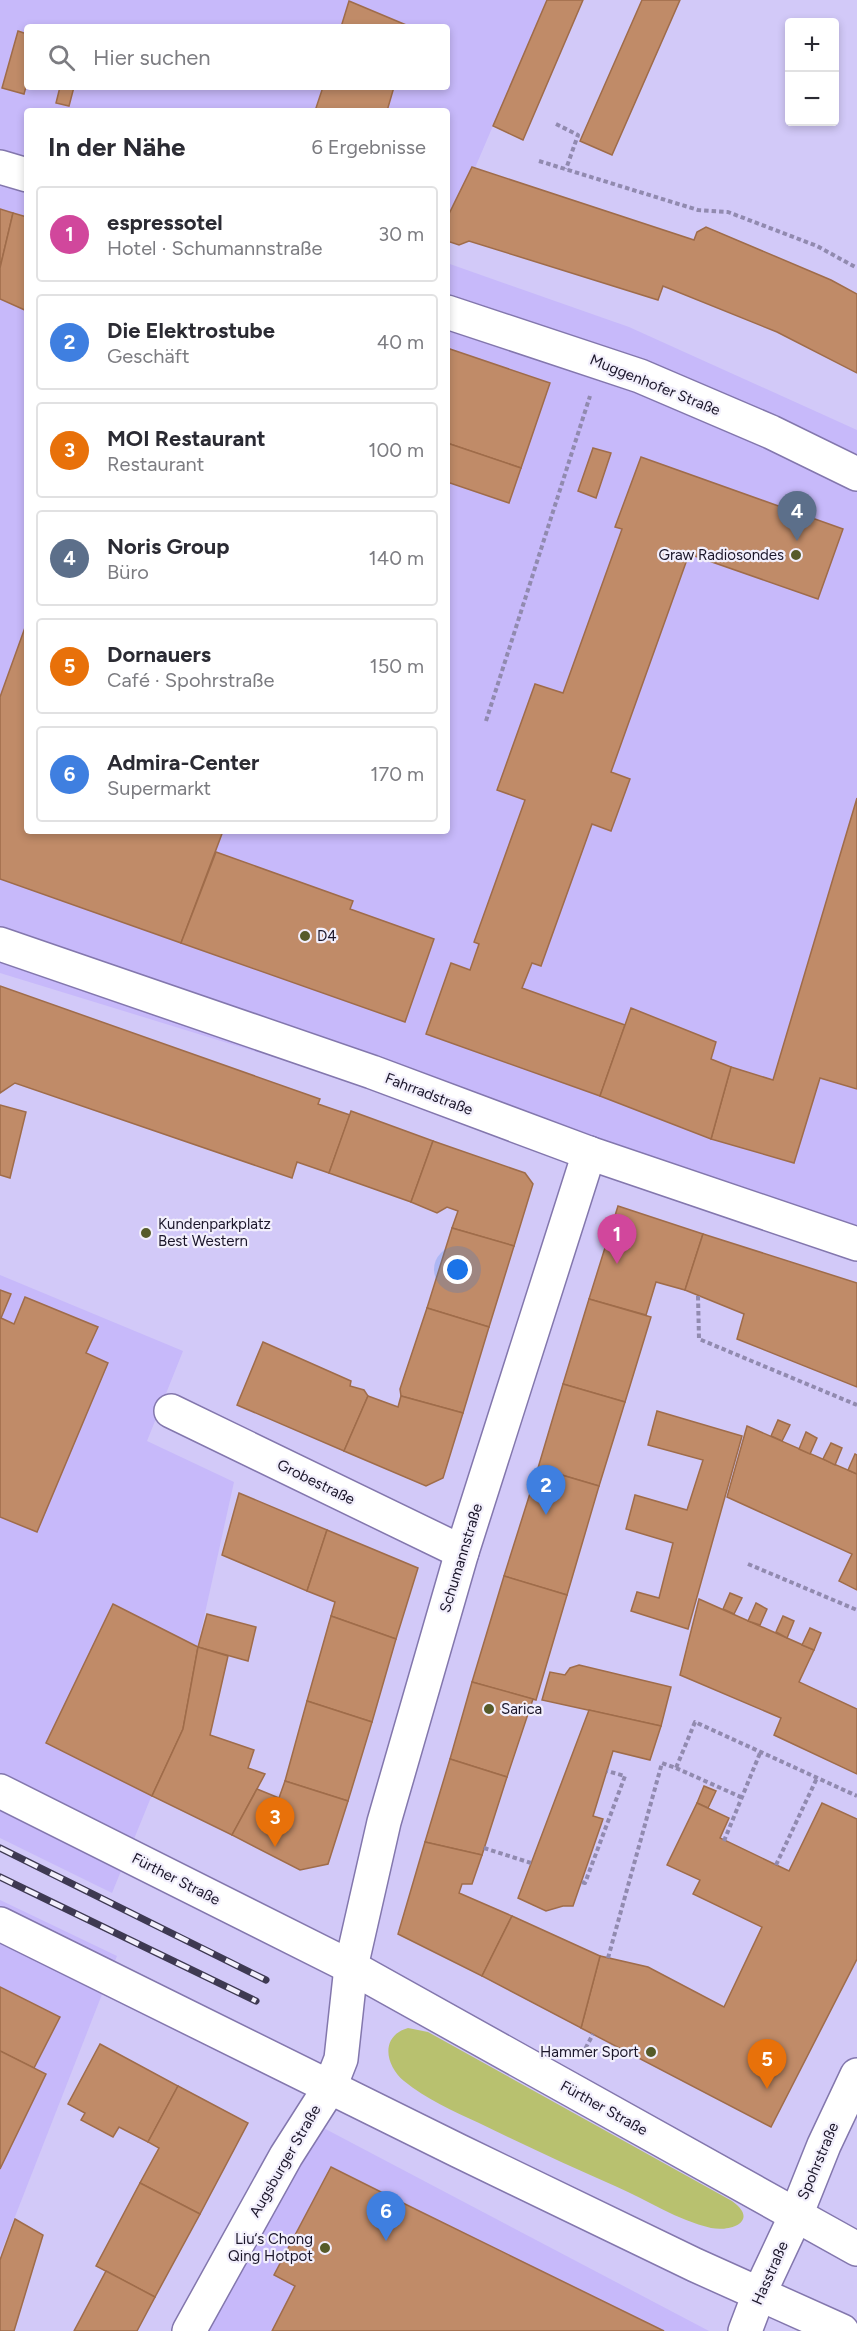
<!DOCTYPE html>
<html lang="de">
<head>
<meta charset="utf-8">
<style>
	body { margin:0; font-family:Figtree,sans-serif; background:#f7f7f7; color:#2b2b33 }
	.controls { position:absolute; right:18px; top:18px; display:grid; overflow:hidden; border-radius:6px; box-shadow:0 3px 9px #0003 }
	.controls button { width:54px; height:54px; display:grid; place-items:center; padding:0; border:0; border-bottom:2px solid #e1e1e2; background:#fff; color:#2b2b33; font:30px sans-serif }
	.you { position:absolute; left:458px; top:1270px; width:21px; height:21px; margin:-15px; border:4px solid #fff; border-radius:50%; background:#1a73e8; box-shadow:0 0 0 9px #1a73e833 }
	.badge { display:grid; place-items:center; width:39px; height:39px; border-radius:50%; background:#565b29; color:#fff; font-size:20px; font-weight:700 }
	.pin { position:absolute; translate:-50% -50px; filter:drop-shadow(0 2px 3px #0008) }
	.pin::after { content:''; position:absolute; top:32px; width:21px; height:18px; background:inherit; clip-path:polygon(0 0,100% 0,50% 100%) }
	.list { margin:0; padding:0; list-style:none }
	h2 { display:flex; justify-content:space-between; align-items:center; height:78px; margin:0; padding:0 24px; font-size:26px }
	h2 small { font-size:20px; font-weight:400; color:#7c7c81 }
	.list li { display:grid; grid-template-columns:39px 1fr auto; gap:18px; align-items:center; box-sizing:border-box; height:96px; margin:0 12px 12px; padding:0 12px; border:2px solid #e1e1e2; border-radius:6px }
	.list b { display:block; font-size:22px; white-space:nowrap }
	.list p { margin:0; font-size:20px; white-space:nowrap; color:#7c7c81 }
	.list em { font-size:20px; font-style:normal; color:#7c7c81 }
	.icon { flex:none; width:33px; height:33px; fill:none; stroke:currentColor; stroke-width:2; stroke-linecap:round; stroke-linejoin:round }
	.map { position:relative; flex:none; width:857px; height:2331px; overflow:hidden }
	.search { position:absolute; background:#fff; box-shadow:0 3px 9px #0003; left:24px; top:24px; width:426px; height:66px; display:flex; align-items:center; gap:15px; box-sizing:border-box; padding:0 21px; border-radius:6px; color:#7c7c81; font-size:22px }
	.panel { position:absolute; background:#fff; box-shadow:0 3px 9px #0003; left:24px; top:108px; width:426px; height:726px; border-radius:6px }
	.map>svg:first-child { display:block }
	.built { fill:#c7b9fa; fill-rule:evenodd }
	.green { fill:#b8c16f }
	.building { fill:#c08b68; stroke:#9f6c4a; stroke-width:1.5 }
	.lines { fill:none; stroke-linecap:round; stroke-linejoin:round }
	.minor-casing { stroke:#8377ad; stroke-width:36 }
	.major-casing { stroke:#8377ad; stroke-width:36 }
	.path { stroke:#918aaf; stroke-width:4; stroke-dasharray:4.5 3; stroke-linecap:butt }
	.minor { stroke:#fff; stroke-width:33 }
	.major { stroke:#fff; stroke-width:33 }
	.rail-casing { stroke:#3e3952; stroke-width:7 }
	.rail { stroke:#f2effc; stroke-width:4.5; stroke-dasharray:14; stroke-linecap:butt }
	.poi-dot { fill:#565b29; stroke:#f2effc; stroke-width:2 }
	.labels { text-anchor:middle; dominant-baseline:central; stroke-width:4.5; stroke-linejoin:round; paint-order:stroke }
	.street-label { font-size:15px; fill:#1b162a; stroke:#f2effc }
	.poi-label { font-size:15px; fill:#1b162a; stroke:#f2effc; text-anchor:end }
</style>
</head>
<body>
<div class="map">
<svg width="857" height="2331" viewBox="0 0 857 2331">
	<rect width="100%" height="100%" fill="#d2c9f8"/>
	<g class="built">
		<path d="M0 0H547L447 233V111H27V831H447V263L629 327 857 430V1243L726 1196 0 973ZM27 27H447V87H27Z"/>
		<path d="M0 1275 183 1351 147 1441 234 1482 180 1726 112 1893 0 1838Z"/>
		<path d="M0 1900 117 1956 0 2255Z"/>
		<path d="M316 2124 709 2331H194Z"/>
	</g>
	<path class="green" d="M408 2028 428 2032 732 2201C759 2220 733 2232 711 2228 677 2220 647 2200 615 2186 569 2166 524 2145 479 2123 453 2111 426 2099 404 2081 385 2065 380 2036 408 2028Z"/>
	<g class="building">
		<path d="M547 0H583L523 140 493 126Z"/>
		<path d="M642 0H680L612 155 580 141Z"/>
		<path d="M349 1 411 27H341Z"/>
		<path d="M18 31 27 34V83L24 94 2 88Z"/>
		<path d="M60 87H74L69 106 56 103Z"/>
		<path d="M323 87H394L387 111H315Z"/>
		<path d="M472 167 694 240 697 232 706 227 831 280 857 294V373L777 332 663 286 658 300 469 241 459 245 447 241V218Z"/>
		<path d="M0 209 13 213 0 268Z"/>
		<path d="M13 213 27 217V311L0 299V268Z"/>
		<path d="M447 348 550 383 521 468 447 443Z"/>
		<path d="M447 443 521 468 509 503 447 482Z"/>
		<path d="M593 448 611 453 596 498 578 491Z"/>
		<path d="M641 457 843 529 818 599 689 554 611 772 630 779 611 831 592 824 541 966 532 963 522 988 625 1025 600 1096 426 1034 451 963 470 970 479 944 474 942 525 800 497 790 535 684 563 693 622 529 615 527Z"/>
		<path d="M27 622V831H223L181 943 0 879V697Z"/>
		<path d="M857 798V1089L820 1078 794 1163 711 1139 731 1067 773 1080Z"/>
		<path d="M216 852 353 901 350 909 434 939 405 1022 181 943Z"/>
		<path d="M0 986 320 1099 318 1104 350 1115 329 1173 297 1162 292 1178 15 1083 0 1093Z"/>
		<path d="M631 1008 716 1042 711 1059 731 1067 711 1139 600 1096Z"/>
		<path d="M0 1105 26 1112 10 1178 0 1175Z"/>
		<path d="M351 1111 433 1141 411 1202 329 1173Z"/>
		<path d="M433 1141 525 1173 533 1184 514 1246 452 1228 458 1211 447 1207 437 1213 411 1202Z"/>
		<path d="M618 1206 703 1234 685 1290 656 1282 646 1315 589 1299Z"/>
		<path d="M452 1228 514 1246 489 1327 427 1308Z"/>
		<path d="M703 1234 857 1283V1387L737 1339 744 1314 685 1290Z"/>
		<path d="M0 1290 11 1294 1 1318 14 1324 25 1297 98 1327 86 1353 108 1363 37 1532 0 1517Z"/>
		<path d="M589 1299 651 1317 625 1402 563 1384Z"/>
		<path d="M427 1308 489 1327 463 1413 401 1396 400 1389Z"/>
		<path d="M263 1342 351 1381 350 1386 364 1390 368 1396 344 1451 237 1405Z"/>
		<path d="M563 1384 625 1402 599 1486 538 1468Z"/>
		<path d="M368 1396 398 1407 401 1396 463 1413 443 1478 426 1486 344 1451Z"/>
		<path d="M657 1411 742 1436 688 1629 631 1611 637 1592 659 1598 673 1543 626 1529 635 1495 687 1510 703 1460 648 1445Z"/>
		<path d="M778 1420 790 1425 782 1441 771 1436Z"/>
		<path d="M747 1426 857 1474V1590L839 1581 852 1554 727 1497Z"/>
		<path d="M806 1432 817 1438 810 1454 799 1449Z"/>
		<path d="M831 1443 842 1448 835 1465 823 1459Z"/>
		<path d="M855 1454 857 1455V1474L848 1470Z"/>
		<path d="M538 1468 599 1486 567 1595 504 1576Z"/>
		<path d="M239 1493 327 1530 307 1591 222 1555Z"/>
		<path d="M327 1530 418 1568 396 1639 331 1616 335 1602 307 1591Z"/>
		<path d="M504 1576 567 1595 536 1700 472 1682Z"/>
		<path d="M730 1593 742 1598 734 1614 723 1609Z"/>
		<path d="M699 1599 814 1650 799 1682 857 1709V1774L774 1735 781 1718 680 1675Z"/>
		<path d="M756 1603 767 1609 760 1625 748 1621Z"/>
		<path d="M113 1604 198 1647 183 1729 152 1796 46 1743Z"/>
		<path d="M207 1614 256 1627 248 1661 198 1647Z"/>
		<path d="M331 1616 396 1639 372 1722 307 1701Z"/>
		<path d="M783 1616 794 1621 787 1638 776 1632Z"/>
		<path d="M810 1628 821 1633 814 1650 802 1645Z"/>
		<path d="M198 1647 228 1656 210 1735 254 1750 248 1768 265 1774 232 1835 152 1796 183 1729Z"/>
		<path d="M579 1665 671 1687 661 1726 542 1700 550 1672 565 1675 570 1668Z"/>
		<path d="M472 1682 533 1699 507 1777 450 1759Z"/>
		<path d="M307 1701 372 1722 348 1801 285 1781Z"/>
		<path d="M589 1710 661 1726 650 1760 613 1751 593 1816 603 1819 573 1906H563L546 1911 518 1898Z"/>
		<path d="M450 1759 507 1777 482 1855 425 1842Z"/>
		<path d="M285 1781 348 1801 328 1864 300 1870 232 1835 257 1789 279 1798Z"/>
		<path d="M704 1786 716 1791 708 1808 697 1803Z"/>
		<path d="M697 1803 729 1818 720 1838 789 1871 822 1803 857 1819V1959L771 2127 581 2028 600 1956 648 1967 724 2007 762 1927 693 1894 700 1880 667 1865Z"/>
		<path d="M425 1842 482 1855 472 1884H462L459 1893 512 1916 482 1976 398 1934Z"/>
		<path d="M512 1916 600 1956 581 2028 482 1976Z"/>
		<path d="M0 1987 60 2017 34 2068 0 2051Z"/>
		<path d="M100 2044 178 2086 148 2142 119 2127 113 2137 81 2120 85 2113 68 2104Z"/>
		<path d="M0 2051 46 2074 0 2169Z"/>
		<path d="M178 2086 248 2123 200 2214 140 2183 159 2148 148 2142Z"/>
		<path d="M331 2167 411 2207 664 2331H272L295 2286 274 2275Z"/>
		<path d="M140 2183 200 2214 155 2297 96 2266Z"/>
		<path d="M15 2219 43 2235 14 2331H0V2260Z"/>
		<path d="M106 2271 155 2297 137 2331H74Z"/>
	</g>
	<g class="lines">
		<defs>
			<g id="minor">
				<path d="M0 167 27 175"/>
				<path d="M447 312 640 376 771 432 857 474"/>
				<path d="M0 944 372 1072 589 1153 857 1244"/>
				<path d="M171 1411 462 1552"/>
				<path d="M189 2331 286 2156 330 2087 341 2059 351 1967 384 1822 462 1552 589 1153"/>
				<path d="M745 2331 759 2294 796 2215 824 2145 857 2075"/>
			</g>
			<g id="major">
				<path d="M0 1791 351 1967 857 2249"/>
				<path d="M0 1924 459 2151 695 2265 842 2331"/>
			</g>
		</defs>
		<use href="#minor" class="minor-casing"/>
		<use href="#major" class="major-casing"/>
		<g class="path">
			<path d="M556 124 578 135 566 169"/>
			<path d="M539 161 698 210 728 212 817 246 857 268"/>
			<path d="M486 721 590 396"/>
			<path d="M698 1296 699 1339 857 1405"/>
			<path d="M748 1564 857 1610"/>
			<path d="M676 1768 743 1798"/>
			<path d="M724 1841 760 1753"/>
			<path d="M484 1848 531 1863"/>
			<path d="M776 1865 817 1778"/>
			<path d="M582 1882 585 1883 625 1776 607 1771"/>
			<path d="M608 1958 662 1763 676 1768 695 1722 857 1796"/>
			<path d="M582 2055 593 2034"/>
		</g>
		<use href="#minor" class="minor"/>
		<use href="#major" class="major"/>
		<defs>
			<g id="rail">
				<path d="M0 1848 266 1980"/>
				<path d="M0 1877 256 2001"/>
			</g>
		</defs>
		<use href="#rail" class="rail-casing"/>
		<use href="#rail" class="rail"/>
	</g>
	<g class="poi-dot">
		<circle cx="796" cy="555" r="6"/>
		<circle cx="305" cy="936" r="6"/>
		<circle cx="146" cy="1233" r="6"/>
		<circle cx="489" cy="1709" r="6"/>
		<circle cx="651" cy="2052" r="6"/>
		<circle cx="325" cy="2248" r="6"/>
	</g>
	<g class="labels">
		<g class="street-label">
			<text transform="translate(655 385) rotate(22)">Muggenhofer Straße</text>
			<text transform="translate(429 1094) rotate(21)">Fahrradstraße</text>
			<text transform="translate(316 1482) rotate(26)">Grobestraße</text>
			<text transform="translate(461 1558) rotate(-73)">Schumannstraße</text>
			<text transform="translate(176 1879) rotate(27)">Fürther Straße</text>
			<text transform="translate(604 2108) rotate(29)">Fürther Straße</text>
			<text transform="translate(285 2161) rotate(-60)">Augsburger Straße</text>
			<text transform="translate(818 2161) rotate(-67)">Spohrstraße</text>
			<text transform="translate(770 2273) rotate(-66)">Hasstraße</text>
		</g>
		<g class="poi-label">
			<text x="784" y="555">Graw Radiosondes</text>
			<text x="317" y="936" text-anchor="start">D4</text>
			<text x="158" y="1224" text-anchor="start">Kundenparkplatz<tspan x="158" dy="17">Best Western</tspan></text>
			<text x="501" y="1709" text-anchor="start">Sarica</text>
			<text x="639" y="2052">Hammer Sport</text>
			<text x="313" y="2239">Liu‘s Chong<tspan x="313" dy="17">Qing Hotpot</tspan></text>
		</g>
	</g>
</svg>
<div class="controls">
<button>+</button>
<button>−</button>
</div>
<div class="you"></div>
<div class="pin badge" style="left:617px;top:1264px;background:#d1479c">1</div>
<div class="pin badge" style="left:546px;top:1515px;background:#3f7fe0">2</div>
<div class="pin badge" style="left:275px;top:1847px;background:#e8710a">3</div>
<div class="pin badge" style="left:797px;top:541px;background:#5c6f8a">4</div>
<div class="pin badge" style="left:767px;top:2089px;background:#e8710a">5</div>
<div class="pin badge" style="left:386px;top:2241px;background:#3f7fe0">6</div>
<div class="search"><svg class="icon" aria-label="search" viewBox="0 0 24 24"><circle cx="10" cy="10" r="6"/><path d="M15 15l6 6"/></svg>Hier suchen</div>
<section class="panel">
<h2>In der Nähe<small>6 Ergebnisse</small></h2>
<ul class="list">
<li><span class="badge" style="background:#d1479c">1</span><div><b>espressotel</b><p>Hotel · Schumannstraße</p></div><em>30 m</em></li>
<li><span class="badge" style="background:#3f7fe0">2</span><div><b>Die Elektrostube</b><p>Geschäft</p></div><em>40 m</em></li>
<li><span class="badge" style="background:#e8710a">3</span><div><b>MOI Restaurant</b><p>Restaurant</p></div><em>100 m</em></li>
<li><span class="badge" style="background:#5c6f8a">4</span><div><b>Noris Group</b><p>Büro</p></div><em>140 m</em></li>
<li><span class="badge" style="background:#e8710a">5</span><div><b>Dornauers</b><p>Café · Spohrstraße</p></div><em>150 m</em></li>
<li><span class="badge" style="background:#3f7fe0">6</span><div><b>Admira-Center</b><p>Supermarkt</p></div><em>170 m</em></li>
</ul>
</section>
</div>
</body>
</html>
